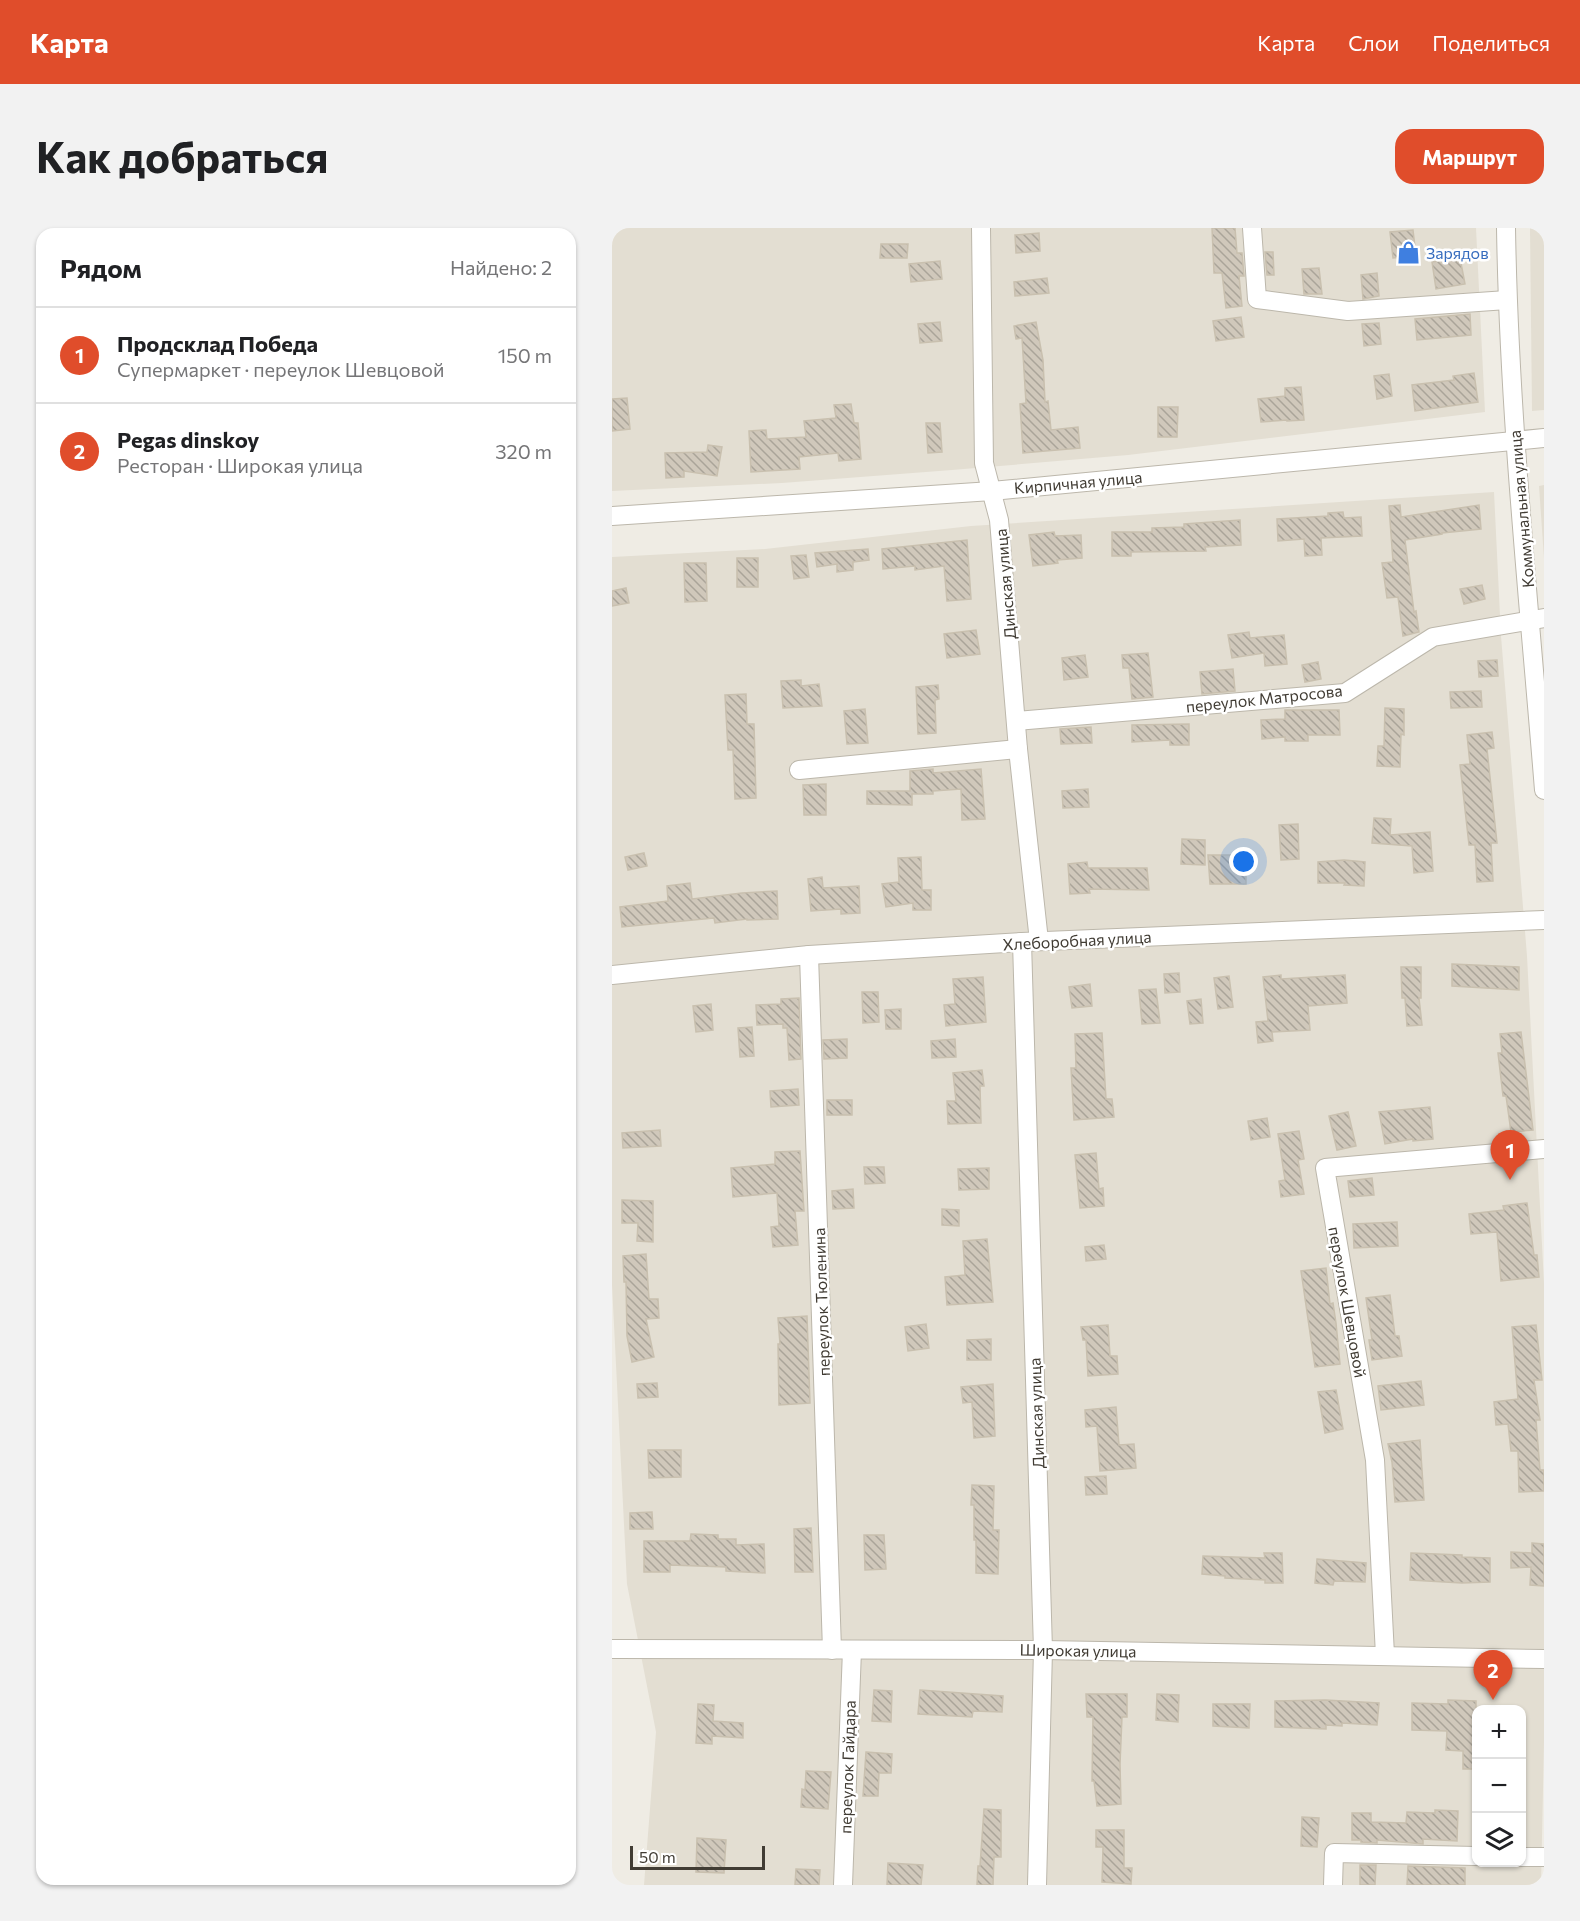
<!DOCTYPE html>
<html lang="ru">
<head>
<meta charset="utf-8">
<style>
	body { margin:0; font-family:Commissioner,sans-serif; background:#f2f2f2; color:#202124 }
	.controls { position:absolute; right:18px; bottom:18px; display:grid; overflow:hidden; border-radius:12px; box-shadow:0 2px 4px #0004 }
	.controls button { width:54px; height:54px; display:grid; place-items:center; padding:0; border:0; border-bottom:2px solid #e0e0e0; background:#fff; color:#202124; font:30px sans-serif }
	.scale { position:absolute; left:18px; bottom:15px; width:135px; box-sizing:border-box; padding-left:6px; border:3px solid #413c34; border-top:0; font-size:16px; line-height:21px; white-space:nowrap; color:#413c34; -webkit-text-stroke:4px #fff; paint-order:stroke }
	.you { position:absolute; left:632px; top:634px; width:21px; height:21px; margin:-15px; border:4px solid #fff; border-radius:50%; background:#1a73e8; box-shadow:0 0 0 9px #1a73e833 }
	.badge { display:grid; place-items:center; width:39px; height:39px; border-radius:50%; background:#e04d2b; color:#fff; font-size:20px; font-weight:700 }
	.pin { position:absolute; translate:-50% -50px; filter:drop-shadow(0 2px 3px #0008) }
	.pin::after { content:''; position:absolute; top:32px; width:21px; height:18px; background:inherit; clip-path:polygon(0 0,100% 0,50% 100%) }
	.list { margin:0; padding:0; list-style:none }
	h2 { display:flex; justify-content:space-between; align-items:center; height:78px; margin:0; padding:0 24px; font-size:26px }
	h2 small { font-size:20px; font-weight:400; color:#757577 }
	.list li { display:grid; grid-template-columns:39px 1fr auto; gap:18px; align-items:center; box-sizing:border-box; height:96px; padding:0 24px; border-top:2px solid #e0e0e0 }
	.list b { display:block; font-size:22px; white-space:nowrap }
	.list p { margin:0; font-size:20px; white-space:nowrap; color:#757577 }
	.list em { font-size:20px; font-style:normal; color:#757577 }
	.icon { flex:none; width:33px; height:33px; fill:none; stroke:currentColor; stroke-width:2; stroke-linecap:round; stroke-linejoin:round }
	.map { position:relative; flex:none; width:932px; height:1657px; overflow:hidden; border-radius:18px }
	header { display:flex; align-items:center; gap:36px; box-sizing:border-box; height:84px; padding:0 30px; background:#e04d2b; color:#fff }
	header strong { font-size:28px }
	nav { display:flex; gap:33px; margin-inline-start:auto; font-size:21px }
	.intro { display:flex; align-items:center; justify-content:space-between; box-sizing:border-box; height:144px; padding:0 36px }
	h1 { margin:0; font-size:42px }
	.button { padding:15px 27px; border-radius:18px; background:#e04d2b; color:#fff; font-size:21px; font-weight:700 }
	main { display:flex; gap:36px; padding:0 36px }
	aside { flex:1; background:#fff; border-radius:18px; box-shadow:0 2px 4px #0004 }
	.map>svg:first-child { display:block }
	.residential { fill:#e3ded2; fill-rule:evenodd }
	.building { fill:url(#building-back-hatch); stroke:#c9c0af; stroke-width:1.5 }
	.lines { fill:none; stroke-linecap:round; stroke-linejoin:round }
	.minor-casing { stroke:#bcb7ab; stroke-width:20 }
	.minor { stroke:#fff; stroke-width:18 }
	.labels { text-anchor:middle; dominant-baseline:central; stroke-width:5; stroke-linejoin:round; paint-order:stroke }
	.shop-label { font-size:16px; fill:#366cbe; stroke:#fff; text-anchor:start }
	.street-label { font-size:16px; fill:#413c34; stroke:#fff }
</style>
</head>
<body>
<header>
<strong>Карта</strong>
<nav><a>Карта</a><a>Слои</a><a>Поделиться</a></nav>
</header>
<div class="intro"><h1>Как добраться</h1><a class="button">Маршрут</a></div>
<main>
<aside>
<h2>Рядом<small>Найдено: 2</small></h2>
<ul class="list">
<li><span class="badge">1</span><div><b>Продсклад Победа</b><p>Супермаркет · переулок Шевцовой</p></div><em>150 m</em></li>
<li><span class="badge">2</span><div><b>Pegas dinskoy</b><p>Ресторан · Широкая улица</p></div><em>320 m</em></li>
</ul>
</aside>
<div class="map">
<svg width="932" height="1657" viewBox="0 0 932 1657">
	<defs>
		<pattern id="building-back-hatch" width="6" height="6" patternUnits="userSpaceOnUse" patternTransform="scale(1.5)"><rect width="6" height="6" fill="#d0c8bb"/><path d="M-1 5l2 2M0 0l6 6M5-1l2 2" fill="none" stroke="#aaa499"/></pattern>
	</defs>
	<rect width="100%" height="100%" fill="#efece4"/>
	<g class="residential">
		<path d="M0 0H864L873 184 516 227 340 242 170 255 0 263Z"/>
		<path d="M918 0H932V182L920 183Z"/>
		<path d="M932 257V330L927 258Z"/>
		<path d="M882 264 889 408 915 728 932 1055V1514L929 1657H32L44 1504 15 1356 0 1057V329L153 321 359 298ZM864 1482H909V1634H864Z"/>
	</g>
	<g class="building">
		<path d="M600 0H623L625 25H630L632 48H627L630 78 614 80 610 45H602Z"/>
		<path d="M801 2 804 28 781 30 778 4Z"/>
		<path d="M427 5 428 23 404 25 403 7Z"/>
		<path d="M269 16H296L295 30H268Z"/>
		<path d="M653 24H661L662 47H655Z"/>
		<path d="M848 30 853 56 824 61 820 34Z"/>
		<path d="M328 33 330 51 299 54 297 36Z"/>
		<path d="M707 40 710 66H692L690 41Z"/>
		<path d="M765 45 767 68 751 71 749 47Z"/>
		<path d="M435 50 437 65 403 68 402 54Z"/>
		<path d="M858 86 859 107 805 112 803 91Z"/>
		<path d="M629 89 632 109 604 113 601 93Z"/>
		<path d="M328 94 330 113 308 115 306 96Z"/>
		<path d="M424 94 431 132 433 174 436 173 439 202 466 199 468 220 411 225 408 176 414 175 410 110 404 111 402 98Z"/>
		<path d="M767 95 769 116 752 118 750 96Z"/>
		<path d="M862 145 866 174 803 183 800 157 842 152 841 148Z"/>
		<path d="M777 146 780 168 765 171 762 148Z"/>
		<path d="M689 159 692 192 675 193V192L649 194 646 171 673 168V160Z"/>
		<path d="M15 170 18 201 0 203V171Z"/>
		<path d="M239 176 242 195H246L249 231 227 233 226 225 187 229 188 241 139 244 137 203 154 202 155 211 194 209 192 193 224 190 222 177Z"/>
		<path d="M546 179H566L565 209H546Z"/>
		<path d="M314 195H328L330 224 316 225Z"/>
		<path d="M96 217 110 219 105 248 72 243V249L54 250 53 225 95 224Z"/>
		<path d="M788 277 789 289 867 277 869 301 830 305V306L793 312 802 384 804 383 807 404 791 408 786 369 775 370 770 335 781 334 777 278Z"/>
		<path d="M731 284 732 290 749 289 750 308 709 310 710 327 693 328 692 311 666 313 665 291 716 288V285Z"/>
		<path d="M628 292 629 317 593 319 594 323 519 324V328H500V304H540V300L572 299V296Z"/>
		<path d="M442 304 443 308 469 307 470 330 445 332 446 335 421 338 417 307Z"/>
		<path d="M355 312 359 371 335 373 332 338 303 342V338L271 341 270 321Z"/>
		<path d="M256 321 257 332 241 334V342L225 344V336L205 339 203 325Z"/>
		<path d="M194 327 197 349 182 351 179 328Z"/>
		<rect x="125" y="330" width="21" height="29"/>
		<path d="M72 335H94L95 373 73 374Z"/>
		<path d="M870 357 873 371 852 376 848 361Z"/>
		<path d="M14 360 17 375 0 378V363Z"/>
		<path d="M364 402 368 426 335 430 332 406Z"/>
		<path d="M637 404 638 410 672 407 675 436 653 438 652 425 620 430 616 407Z"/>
		<path d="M536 425 541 469 520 471 517 440H511L510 427Z"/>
		<path d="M473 427 476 449 452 452 450 430Z"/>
		<path d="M885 432 886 448 867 449 866 433Z"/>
		<path d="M706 434 709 451 693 454 690 437Z"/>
		<path d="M621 441 623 463 590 466 588 444Z"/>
		<path d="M189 452V458L207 456 210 478 171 480 169 453Z"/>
		<path d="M326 457 327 471 323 472 324 505 306 506 304 459Z"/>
		<path d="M869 463 870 479 839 480 838 464Z"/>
		<path d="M134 466 135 496H142L144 570 123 571 121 522H116L113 467Z"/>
		<path d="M773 480 792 481V507L789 506 788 539 765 538 766 518H772Z"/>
		<path d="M253 481 256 515 235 516 232 483Z"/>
		<path d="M673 482H727L728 507H696V513H673V509L650 511 649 492 673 491Z"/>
		<path d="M577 496V517H558V512L520 514V497Z"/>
		<path d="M479 499 480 515 449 516 448 501Z"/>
		<path d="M880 504 882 520 875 521 885 615H879L881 653 865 654 863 617H857L848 537 858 536 855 507Z"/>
		<path d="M321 541V545L369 541 373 591 350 592 349 561 321 563V566H300V577L255 576V563H298V543Z"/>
		<path d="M214 556V587H192L191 557Z"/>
		<path d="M476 561 477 579 451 580 450 563Z"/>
		<path d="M762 590 779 591 778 607 818 604 821 643 802 645 800 618 760 615Z"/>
		<path d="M686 596 687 631 669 632 667 597Z"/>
		<path d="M570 611 593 612V637L569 636Z"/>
		<path d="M32 625 35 638 16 642 13 629Z"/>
		<path d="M596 627H634V656H598Z"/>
		<path d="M309 629 310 662H319V682H301V675L274 679 270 656 287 654 286 630Z"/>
		<path d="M732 632 753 634 752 658 732 657 733 655H706V634Z"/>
		<path d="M475 634 476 640H535L537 662 477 661 478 665 458 666 456 636Z"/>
		<path d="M210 649 211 660 247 658 248 685 229 686V681L199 683 196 651Z"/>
		<path d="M78 655 80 671 130 665 165 663 166 691 135 692V691L103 695 102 690 10 699 8 679 56 673 55 658Z"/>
		<path d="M840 736 907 739V762L840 758Z"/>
		<path d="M789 739H809V770H807L810 797 795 798 793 770H790Z"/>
		<path d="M567 745 568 764 553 765 552 746Z"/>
		<path d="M669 747V751L733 747 735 775 696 778 698 802 660 804 661 813 646 815 644 794 656 793 651 749Z"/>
		<path d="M617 748 621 779 606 781 602 750Z"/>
		<path d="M371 749 374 794 334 798 332 777 343 776 341 751Z"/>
		<path d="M478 756 480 778 460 780 457 759Z"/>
		<path d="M544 761 548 795 530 796 527 762Z"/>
		<path d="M250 764H266L267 794 251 795Z"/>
		<path d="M187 770 189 831 177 832 175 800H171V796L145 797 144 777 169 776V771Z"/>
		<path d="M589 771 591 795 578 796 575 773Z"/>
		<path d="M99 776 101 802 84 804 81 778Z"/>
		<path d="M289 781V801H274L273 782Z"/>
		<path d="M140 799 142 828 128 829 126 800Z"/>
		<path d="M909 804 921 902 899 904 894 868H891L886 825H890L888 806Z"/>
		<path d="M490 805 494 871H500L502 889 462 892 459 840H464L463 806Z"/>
		<path d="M235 811V830L212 831 211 812Z"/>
		<path d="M343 811 344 829 320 830 319 813Z"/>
		<path d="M370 842 372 858H368L369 895 336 896 335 873H344L341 845Z"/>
		<path d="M186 861 187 877 159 879 158 863Z"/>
		<rect x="215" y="872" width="25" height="15"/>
		<path d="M818 879 821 911 801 913V911L773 916 767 884Z"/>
		<path d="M736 884 744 918 725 922 717 888Z"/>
		<path d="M655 890 658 909 639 912 636 893Z"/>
		<path d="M48 902 49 918 11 920 10 905Z"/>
		<path d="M687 903 692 931 686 932 692 966 669 969 667 953 673 952 666 906Z"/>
		<path d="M188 923 192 983H183L186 1017 161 1019 159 999 167 998 165 965 121 969 119 940 163 936V924Z"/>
		<path d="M484 925 487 961 491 960 492 978 468 980 463 927Z"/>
		<path d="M252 939H272L273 955 253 956Z"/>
		<path d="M377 940V961L347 962 346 941Z"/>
		<path d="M760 950 762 967 738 969 736 953Z"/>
		<path d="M241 961 242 980 221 981 220 963Z"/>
		<path d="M10 972 41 973V1014L25 1013 26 995H10Z"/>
		<path d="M915 975 922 1027H925L927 1049 889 1053 885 1004 859 1006 857 986 892 982 891 978Z"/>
		<path d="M330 981 347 982V998L330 997Z"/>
		<path d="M785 994 786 1018 742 1020 741 996Z"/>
		<path d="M375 1011 381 1074 335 1077 333 1049 353 1047 351 1013Z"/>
		<path d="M492 1017 494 1031 474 1033 473 1019Z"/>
		<path d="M34 1026 37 1071H46L47 1090 34 1091 42 1129 20 1134 15 1108 14 1054H12L11 1028Z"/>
		<path d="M714 1040 718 1076 721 1075 724 1095 728 1136 703 1139 689 1043Z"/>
		<path d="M778 1067 783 1108H787L790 1128 760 1132 757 1112H760L754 1070Z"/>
		<path d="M195 1088 198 1175 167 1177 166 1116H168L166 1090Z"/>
		<path d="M314 1096 317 1120 296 1123 293 1099Z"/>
		<path d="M496 1097 498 1128H505L506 1146 476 1148 474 1112H471L469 1099Z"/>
		<path d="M924 1097 930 1152H922L928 1192H924L928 1242H932V1263L907 1264 906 1223H899L896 1196 884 1197 882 1174 906 1171 900 1099Z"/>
		<path d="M379 1111V1132H355V1112Z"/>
		<path d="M809 1153 812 1177 769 1182 766 1158Z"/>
		<path d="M45 1155 46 1169 26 1170 25 1156Z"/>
		<path d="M381 1156 383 1208 362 1210 360 1174 351 1175 349 1159Z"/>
		<path d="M724 1162 731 1201 713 1205 706 1164Z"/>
		<path d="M504 1179 507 1217 522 1216 524 1240 488 1243 485 1198 474 1199 473 1182Z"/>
		<path d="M808 1212 812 1272 783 1274 780 1234 776 1216Z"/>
		<path d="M36 1222H69V1249L37 1250Z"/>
		<path d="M494 1248 495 1266 474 1267 473 1249Z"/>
		<path d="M360 1257 382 1258 381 1302H387L386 1346 364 1345V1312H362V1277H359Z"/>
		<path d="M40 1284 41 1301H18V1285Z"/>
		<path d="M199 1300 201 1344H183L182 1301Z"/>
		<path d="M79 1306 106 1307V1311H124V1317L152 1316 153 1345 114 1343V1339L58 1337V1344H32V1313H78Z"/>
		<path d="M252 1307H272L274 1341 253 1342Z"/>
		<path d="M920 1315 932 1316V1358L918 1357 919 1339 899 1340V1324L920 1325Z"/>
		<path d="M652 1325H670L671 1355H653V1352L613 1350V1348L590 1346 591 1328 653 1330Z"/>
		<path d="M799 1325 850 1327V1329L878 1330V1354L850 1355 798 1352Z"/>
		<path d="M705 1331 754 1335 753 1354 722 1353 721 1357 703 1355Z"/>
		<path d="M262 1462 280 1463 279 1494 260 1493Z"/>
		<path d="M308 1462 391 1468 390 1484 361 1483 360 1489 306 1486Z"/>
		<path d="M474 1466H515V1489H510L508 1536 509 1576 485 1578 482 1553H480L481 1489H475Z"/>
		<path d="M545 1466 567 1467 566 1494 544 1492Z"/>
		<path d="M713 1472 767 1475 765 1497 730 1495V1498L714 1497V1501L663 1499V1473Z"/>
		<path d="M836 1472 864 1473V1541H851V1523L834 1522 835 1503 800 1502V1475L836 1476Z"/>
		<path d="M86 1476 102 1477 101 1493 131 1495V1510L100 1508V1516L84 1515Z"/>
		<path d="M601 1476H638L637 1500 601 1498Z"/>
		<path d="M254 1524 280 1526 279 1545H267L266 1568H251Z"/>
		<path d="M194 1543 219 1544 216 1581 189 1579 190 1561 193 1562Z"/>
		<path d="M372 1581 389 1582V1629H382L381 1657H365L366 1638H368Z"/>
		<path d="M823 1582 846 1583 845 1613 811 1611V1616L765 1612V1615L749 1614V1612H740V1585H759V1594L794 1595 795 1584 823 1585Z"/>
		<path d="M690 1589 707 1590 705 1619 689 1618Z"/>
		<path d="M484 1602H512V1640H520L519 1656 490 1654 491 1619H484Z"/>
		<path d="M85 1610 114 1612 112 1645 84 1644Z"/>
		<path d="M276 1635 311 1637 309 1657H275Z"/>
		<path d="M748 1637H764L763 1657H748Z"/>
		<path d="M796 1638 853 1640V1657H795Z"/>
		<path d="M184 1641 208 1642 207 1657H183Z"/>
	</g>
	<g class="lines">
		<defs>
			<g id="minor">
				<path d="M369 0 372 235 387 292 406 521 427 713"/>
				<path d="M640 0 645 71 736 83 895 72"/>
				<path d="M894 0C897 188 917 374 932 562"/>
				<path d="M0 288 380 263 932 210"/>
				<path d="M404 493 733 465 821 409 932 390"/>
				<path d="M187 542 406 521"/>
				<path d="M410 714 431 1422 425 1657"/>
				<path d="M197 727 220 1422"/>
				<path d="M0 747 197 727 410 714 932 692"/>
				<path d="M0 1421 431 1422 932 1431"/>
				<path d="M773 1427 763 1232 713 940 932 921"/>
				<path d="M909 1629H932"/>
				<path d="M231 1657 240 1422"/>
				<path d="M721 1657 722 1625 864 1628"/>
			</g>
		</defs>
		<use href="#minor" class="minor-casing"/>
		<use href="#minor" class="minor"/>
	</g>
	<defs>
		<symbol id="shop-bare" viewBox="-9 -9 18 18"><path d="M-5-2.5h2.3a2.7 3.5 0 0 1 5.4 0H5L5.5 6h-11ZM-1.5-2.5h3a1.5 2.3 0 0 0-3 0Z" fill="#3f7fe0" stroke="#fff" stroke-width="2.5" paint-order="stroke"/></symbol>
	</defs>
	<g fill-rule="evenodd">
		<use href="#shop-bare" x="780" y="8" width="33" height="33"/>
	</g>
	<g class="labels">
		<g class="shop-label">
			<text x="814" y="24">Зарядов</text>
		</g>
		<g class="street-label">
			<text transform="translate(466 254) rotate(-5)">Кирпичная улица</text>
			<text transform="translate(909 281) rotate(-95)">Коммунальная улица</text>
			<text transform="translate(393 356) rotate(-95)">Динская улица</text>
			<text transform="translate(652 470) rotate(-6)">переулок Матросова</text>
			<text transform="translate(465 712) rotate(-3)">Хлеборобная улица</text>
			<text transform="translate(209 1074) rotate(-92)">переулок Тюленина</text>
			<text transform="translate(736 1074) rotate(80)">переулок Шевцовой</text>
			<text transform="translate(424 1185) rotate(-92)">Динская улица</text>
			<text transform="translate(466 1422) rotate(1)">Широкая улица</text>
			<text transform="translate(235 1539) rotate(-88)">переулок Гайдара</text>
		</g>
	</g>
</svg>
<div class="controls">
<button>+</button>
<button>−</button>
<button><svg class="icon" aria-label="layers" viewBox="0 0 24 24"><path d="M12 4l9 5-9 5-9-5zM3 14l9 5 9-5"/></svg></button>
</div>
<div class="scale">50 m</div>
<div class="you"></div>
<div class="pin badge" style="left:898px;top:952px">1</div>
<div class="pin badge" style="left:881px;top:1472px">2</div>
</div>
</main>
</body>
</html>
